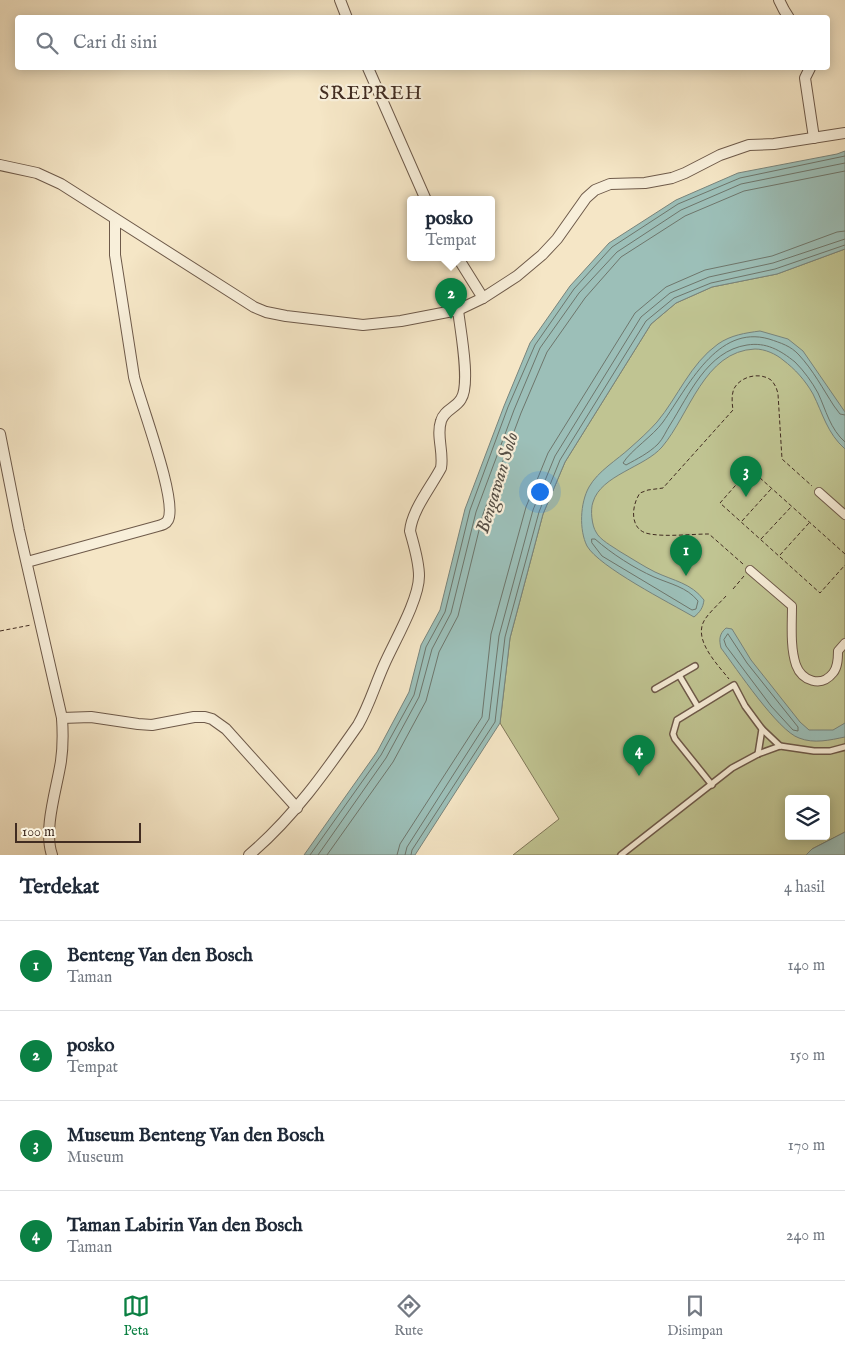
<!DOCTYPE html>
<html lang="id">
<head>
<meta charset="utf-8">
<style>
	body { margin:0; font-family:"IM FELL English",serif; background:#f6f6f7; color:#1f2937 }
	.controls { position:absolute; right:15px; bottom:15px; display:grid; overflow:hidden; border-radius:5px; box-shadow:0 2px 12px #0003 }
	.controls button { width:45px; height:45px; display:grid; place-items:center; padding:0; border:0; border-bottom:1px solid #e0e1e3; background:#fff; color:#1f2937; font:25px sans-serif }
	.scale { position:absolute; left:15px; bottom:12px; width:126px; box-sizing:border-box; padding-left:5px; border:2px solid #412c21; border-top:0; font-size:14px; line-height:18px; white-space:nowrap; color:#412c21; -webkit-text-stroke:4px #f8efda; paint-order:stroke }
	.you { position:absolute; left:539px; top:491px; width:18px; height:18px; margin:-12px; border:4px solid #fff; border-radius:50%; background:#1a73e8; box-shadow:0 0 0 8px #1a73e833 }
	.badge { display:grid; place-items:center; width:32px; height:32px; border-radius:50%; background:#0b8043; color:#fff; font-size:16px; font-weight:700 }
	.pin { position:absolute; translate:-50% -41px; filter:drop-shadow(0 1px 2px #0008) }
	.pin::after { content:''; position:absolute; top:26px; width:18px; height:15px; background:inherit; clip-path:polygon(0 0,100% 0,50% 100%) }
	.popup { position:absolute; left:407px; top:196px; width:88px; height:65px; box-sizing:border-box; display:grid; place-content:center; border-radius:5px; background:#fff; filter:drop-shadow(0 1px 4px #0005); font-size:16px; white-space:nowrap; color:#747a83 }
	.popup b { font-size:19px; color:#1f2937 }
	.popup::after { content:''; position:absolute; left:50%; top:100%; margin-left:-10px; border:10px solid transparent; border-top-color:#fff }
	.list { margin:0; padding:0; list-style:none }
	h2 { display:flex; justify-content:space-between; align-items:center; height:65px; margin:0; padding:0 20px; font-size:21px }
	h2 small { font-size:16px; font-weight:400; color:#747a83 }
	.list li { display:grid; grid-template-columns:32px 1fr auto; gap:15px; align-items:center; box-sizing:border-box; height:90px; padding:0 20px; border-top:1px solid #e0e1e3 }
	.list b { display:block; font-size:19px; white-space:nowrap }
	.list p { margin:0; font-size:16px; white-space:nowrap; color:#747a83 }
	.list em { font-size:16px; font-style:normal; color:#747a83 }
	.icon { flex:none; width:28px; height:28px; fill:none; stroke:currentColor; stroke-width:2; stroke-linecap:round; stroke-linejoin:round }
	.map { position:relative; flex:none; width:845px; height:855px; overflow:hidden }
	.search { position:absolute; background:#fff; box-shadow:0 2px 12px #0003; left:15px; right:15px; top:15px; height:55px; display:flex; align-items:center; gap:12px; box-sizing:border-box; padding:0 18px; border-radius:5px; color:#747a83; font-size:19px }
	.sheet { height:425px; background:#fff }
	nav { display:flex; justify-content:space-around; align-items:center; box-sizing:border-box; height:70px; border-top:1px solid #e0e1e3; background:#fff; font-size:14px; color:#747a83 }
	nav a { display:grid; justify-items:center; gap:2px }
	nav .on { color:#0b8043 }
	.map>svg:first-child { display:block }
	.green { fill:#c0c492; stroke:#80785a; fill-rule:evenodd }
	.water { fill:#9cbfb8; stroke:#78847c }
	.lines { fill:none; stroke-linecap:round; stroke-linejoin:round }
	.shore { stroke:#6e766c; stroke-width:1 }
	.service-casing { stroke:#6e5a4a; stroke-width:8 }
	.pedestrian-casing { stroke:#6e5a4a; stroke-width:10 }
	.minor-casing { stroke:#6e5a4a; stroke-width:12 }
	.path { stroke:#412c21; stroke-width:1; stroke-dasharray:4 2.5; stroke-linecap:butt }
	.service { stroke:#f8efda; stroke-width:5 }
	.pedestrian { stroke:#f8efda; stroke-width:8 }
	.minor { stroke:#f8efda; stroke-width:10 }
	.labels { text-anchor:middle; dominant-baseline:central; stroke-width:4.5; stroke-linejoin:round; paint-order:stroke }
	.water-label { font-size:19px; font-style:italic; fill:#585147; stroke:#f8efda }
	.quarter-label { font-size:20px; letter-spacing:1px; fill:#412c21; stroke:#f8efda }
</style>
</head>
<body>
<div class="map">
<svg width="845" height="855" viewBox="0 0 845 855">
	<rect width="100%" height="100%" fill="#f5e6c6"/>
	<filter id="stains"><feTurbulence type="fractalNoise" baseFrequency=".004" numOctaves="4"/><feColorMatrix values="0 0 0 0 .2 0 0 0 0 .09 0 0 0 0 .02 0 0 0 .5 -.17"/></filter>
	<radialGradient id="worn" r=".72"><stop offset=".6" stop-color="#630" stop-opacity="0"/><stop offset="1" stop-color="#630" stop-opacity=".3"/></radialGradient>
	<path class="green" d="M845 249V832L812 849 806 855H513L559 819 500 723 510 638 543 514 565 462 651 324 676 303 712 287 777 274ZM789 799H826V836H789Z"/>
	<g class="water">
		<path d="M845 151V249L777 274 712 287 676 303 651 324 565 462 543 514 510 638 500 723 415 855H304L377 752 409 692 421 645 440 610 465 509 504 406 530 343 570 286 609 243 676 200 738 173 837 154Z"/>
		<path d="M760 331 788 339 803 351 845 412V449C827 433 823 414 813 394 805 380 795 369 783 360 776 354 765 349 755 349 704 351 690 414 662 447 645 467 601 475 593 502 590 510 592 526 596 532 600 540 612 546 619 551 631 558 643 566 655 572 674 581 691 583 704 600 703 608 700 612 694 617 670 603 599 567 587 546 579 530 580 503 589 487 598 471 617 460 630 448 639 440 649 431 657 422 678 397 690 364 718 344 731 335 745 333 760 331Z"/>
		<path d="M726 628 732 629 751 660 800 722 809 730H833L845 723V737C830 740 814 744 799 738 778 731 736 668 721 648 719 640 719 634 726 628Z"/>
		<path d="M845 832V855H806L812 849Z"/>
	</g>
	<g class="lines">
		<g class="shore">
			<path d="M845 415 840 414 834 406C823 389 813 370 799 355 791 346 781 343 769 339 717 324 688 387 663 422 653 436 631 450 623 463L626 465C637 459 649 453 658 444 663 439 666 431 670 425 689 395 707 351 747 345 766 342 780 350 795 362 804 371 812 382 818 393 826 410 830 429 845 442"/>
			<path d="M592 539H595C612 554 634 568 654 577 670 584 687 587 698 601L696 609 692 610 602 556 592 543Z"/>
			<path d="M728 634 747 663 798 727V731L793 730 771 706 726 646 724 640Z"/>
			<path d="M310 855 381 755 414 695 426 647 445 612 470 510 508 407 535 345 574 289 612 247 678 204 740 178 845 156"/>
			<path d="M318 855 386 758 419 697 432 649 451 613 476 512 514 410 540 348 579 293 617 252 681 210 741 184 845 163"/>
			<path d="M327 855 393 762 426 701 439 652 458 616 483 514 521 413 547 352 585 298 621 257 685 216 744 191 845 171"/>
			<path d="M397 855 400 844 482 717 491 634 526 507 548 453 635 313 666 287 705 270 772 256 837 232 845 231"/>
			<path d="M405 855 407 847 489 719 499 636 533 510 555 456 641 317 670 293 709 277 773 263 845 239"/>
			<path d="M411 855 412 850 495 722 505 637 539 512 560 460 646 321 674 298 711 283 775 269 845 245"/>
		</g>
		<defs>
			<g id="service">
				<path d="M679 675 698 707"/>
				<path d="M655 689 695 666"/>
				<path d="M762 729 780 746"/>
				<path d="M712 785 675 739 673 734 677 720 734 685 745 706 762 729 758 754"/>
				<path d="M621 855 732 768 758 754 780 746 814 751H830L845 747"/>
			</g>
			<g id="pedestrian">
				<path d="M819 492 845 515"/>
				<path d="M750 570 792 606C792 625 790 647 796 665 802 681 821 688 833 673 838 667 838 658 838 651L845 643"/>
			</g>
			<g id="minor">
				<path d="M340 0 347 18"/>
				<path d="M779 0 784 10 789 18"/>
				<path d="M368 68 426 200"/>
				<path d="M810 68 805 78 814 138"/>
				<path d="M0 165 37 173 61 184 254 307 266 312 286 316 363 325 401 321 458 310 483 298 517 276 542 255 557 239 586 198 595 190 610 184 645 183 672 178 685 173 720 155 749 145 774 144 845 133"/>
				<path d="M458 258 483 298"/>
				<path d="M0 434 19 530 62 718C63 733 63 747 61 761 57 788 43 829 52 855"/>
				<path d="M27 562 158 526C162 525 166 524 168 520 178 501 140 402 134 377L115 255V219"/>
				<path d="M62 718 91 717 138 724 152 725 194 717H205L212 719 226 729 297 808"/>
				<path d="M249 855C293 818 326 771 358 725 369 706 375 685 384 665 394 642 419 600 419 576 419 561 414 546 410 531 412 510 431 487 441 468 444 452 436 436 441 421 444 410 456 408 461 399 471 384 460 328 458 310"/>
			</g>
		</defs>
		<use href="#service" class="service-casing"/>
		<use href="#pedestrian" class="pedestrian-casing"/>
		<use href="#minor" class="minor-casing"/>
		<g class="path">
			<path d="M742 521 771 489"/>
			<path d="M761 539 791 507"/>
			<path d="M845 554 750 469 720 503 820 593 845 565"/>
			<path d="M780 555 809 523"/>
			<path d="M743 564 709 534C691 534 667 537 650 534 629 531 631 506 640 493L648 490 663 488 733 410C732 403 731 393 735 387 742 376 760 372 771 380 775 384 777 389 778 394L782 459 812 486"/>
			<path d="M733 589 744 576"/>
			<path d="M726 596C720 603 706 615 703 623 695 642 718 665 729 679"/>
			<path d="M0 631 31 625"/>
		</g>
		<use href="#service" class="service"/>
		<use href="#pedestrian" class="pedestrian"/>
		<use href="#minor" class="minor"/>
	</g>
	<g class="labels">
		<g class="water-label">
			<text transform="translate(498 483) rotate(-73)">Bengawan Solo</text>
		</g>
		<g class="quarter-label">
			<text x="371" y="93">SREPREH</text>
		</g>
	</g>
	<rect width="100%" height="100%" filter="url(#stains)"/>
	<rect width="100%" height="100%" fill="url(#worn)"/>
</svg>
<div class="controls">
<button><svg class="icon" aria-label="layers" viewBox="0 0 24 24"><path d="M12 4l9 5-9 5-9-5zM3 14l9 5 9-5"/></svg></button>
</div>
<div class="scale">100 m</div>
<div class="you"></div>
<div class="pin badge" style="left:686px;top:576px">1</div>
<div class="pin badge" style="left:451px;top:319px">2</div>
<div class="popup"><b>posko</b>Tempat</div>
<div class="pin badge" style="left:746px;top:497px">3</div>
<div class="pin badge" style="left:639px;top:776px">4</div>
<div class="search"><svg class="icon" aria-label="search" viewBox="0 0 24 24"><circle cx="10" cy="10" r="6"/><path d="M15 15l6 6"/></svg>Cari di sini</div>
</div>
<section class="sheet">
<h2>Terdekat<small>4 hasil</small></h2>
<ul class="list">
<li><span class="badge">1</span><div><b>Benteng Van den Bosch</b><p>Taman</p></div><em>140 m</em></li>
<li><span class="badge">2</span><div><b>posko</b><p>Tempat</p></div><em>150 m</em></li>
<li><span class="badge">3</span><div><b>Museum Benteng Van den Bosch</b><p>Museum</p></div><em>170 m</em></li>
<li><span class="badge">4</span><div><b>Taman Labirin Van den Bosch</b><p>Taman</p></div><em>240 m</em></li>
</ul>
</section>
<nav>
<a class="on"><svg class="icon" aria-label="map" viewBox="0 0 24 24"><path d="M3 6l6-2 6 2 6-2v14l-6 2-6-2-6 2zM9 4v14M15 6v14"/></svg>Peta</a>
<a><svg class="icon" aria-label="directions" viewBox="0 0 24 24"><path d="M12 3l9 9-9 9-9-9zM9 14v-3h6M13 9l2 2-2 2"/></svg>Rute</a>
<a><svg class="icon" aria-label="saved" viewBox="0 0 24 24"><path d="M7 4h10v16l-5-4-5 4z"/></svg>Disimpan</a>
</nav>
</body>
</html>
